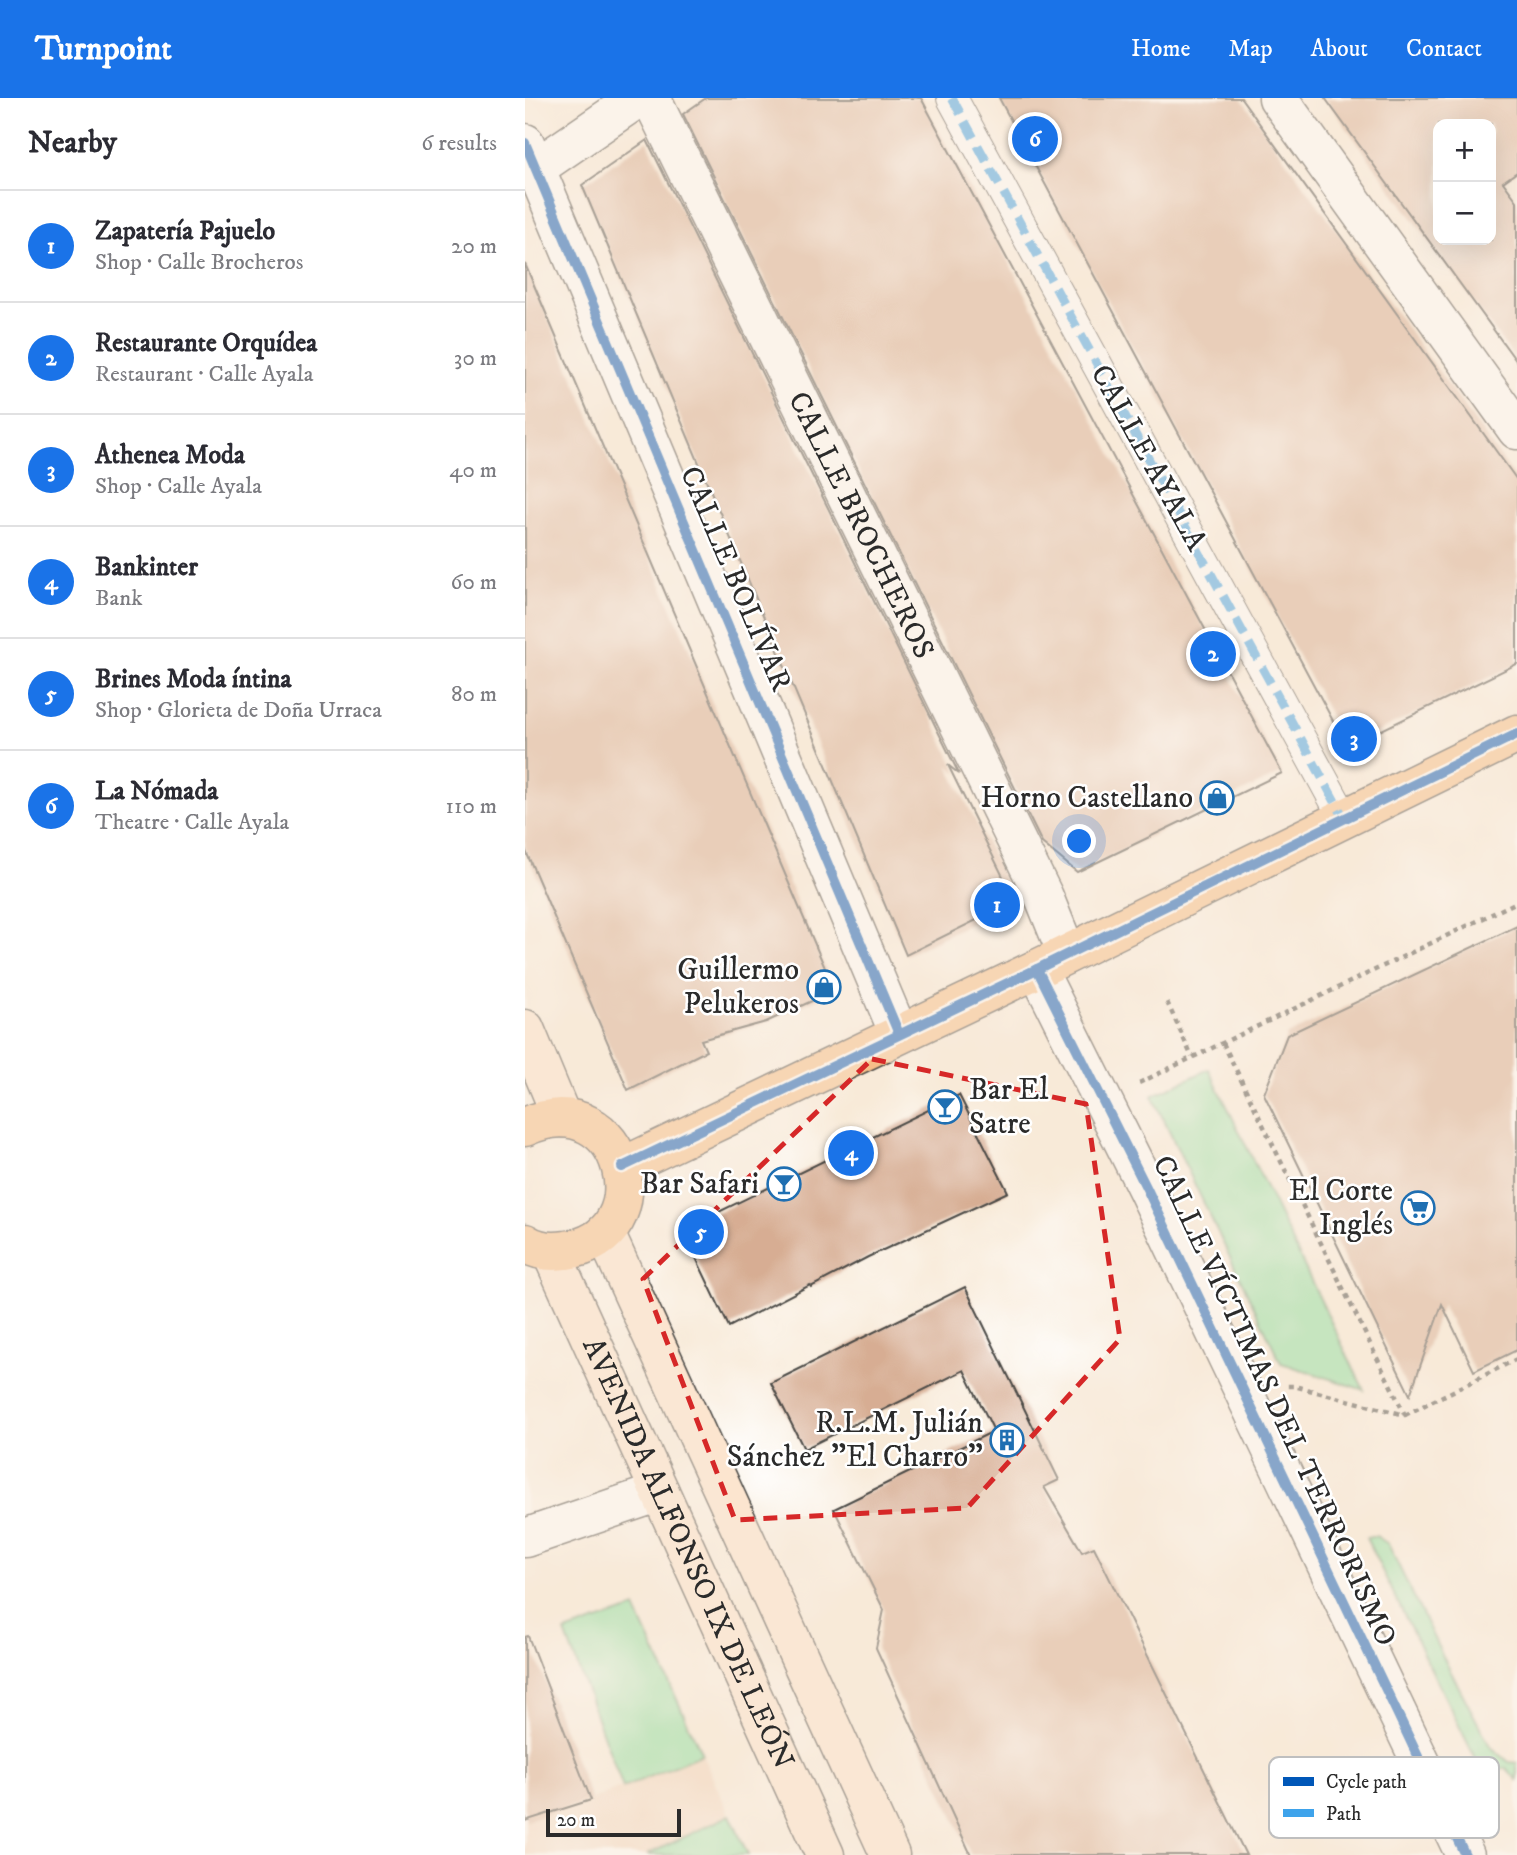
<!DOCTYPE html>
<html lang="en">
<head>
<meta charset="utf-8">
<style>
	body { margin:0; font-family:"IM FELL DW Pica",serif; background:#f7f7f7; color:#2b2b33 }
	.controls { position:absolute; right:21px; top:21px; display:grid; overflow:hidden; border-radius:14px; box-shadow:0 7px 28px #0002 }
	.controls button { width:63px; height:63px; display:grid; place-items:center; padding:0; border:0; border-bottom:2px solid #e1e1e2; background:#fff; color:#2b2b33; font:35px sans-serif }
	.scale { position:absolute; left:21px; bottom:18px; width:135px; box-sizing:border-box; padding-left:7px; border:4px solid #2b2b2b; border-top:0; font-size:19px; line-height:24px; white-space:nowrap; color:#2b2b2b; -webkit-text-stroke:5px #fff; paint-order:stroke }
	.you { position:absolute; left:555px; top:744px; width:24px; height:24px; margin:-18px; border:5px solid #fff; border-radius:50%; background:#1a73e8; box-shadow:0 0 0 10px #1a73e833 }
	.badge { display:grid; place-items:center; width:46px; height:46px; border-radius:50%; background:#1a73e8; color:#fff; font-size:23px; font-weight:700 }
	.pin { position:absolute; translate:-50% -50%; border:4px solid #fff; box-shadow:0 2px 7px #0006 }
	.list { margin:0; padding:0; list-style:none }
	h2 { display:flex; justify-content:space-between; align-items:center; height:91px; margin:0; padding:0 28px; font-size:30px }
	h2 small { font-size:23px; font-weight:400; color:#7c7c81 }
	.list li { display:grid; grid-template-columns:46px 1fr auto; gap:21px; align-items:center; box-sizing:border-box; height:112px; padding:0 28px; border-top:2px solid #e1e1e2 }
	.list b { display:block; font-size:26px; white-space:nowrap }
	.list p { margin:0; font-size:23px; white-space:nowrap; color:#7c7c81 }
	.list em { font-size:23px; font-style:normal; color:#7c7c81 }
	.map { position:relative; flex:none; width:992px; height:1757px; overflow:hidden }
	header { display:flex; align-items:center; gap:42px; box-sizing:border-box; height:98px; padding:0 35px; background:#1a73e8; color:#fff }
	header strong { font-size:33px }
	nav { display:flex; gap:38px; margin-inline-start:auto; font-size:24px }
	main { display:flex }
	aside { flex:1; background:#fff }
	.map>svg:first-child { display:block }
	.built { fill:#f1d5bd }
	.green { fill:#8bdfa0; stroke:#5b8566; stroke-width:2 }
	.building { fill:#d7ad93; fill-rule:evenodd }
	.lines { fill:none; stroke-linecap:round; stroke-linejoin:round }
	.pedestrian-casing { stroke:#4a4845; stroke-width:32 }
	.minor-casing { stroke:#4a4845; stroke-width:41 }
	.secondary-casing { stroke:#4a4845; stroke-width:41 }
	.primary-casing { stroke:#4a4845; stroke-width:41 }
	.path { stroke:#4a4845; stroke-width:4.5; stroke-dasharray:5 5; stroke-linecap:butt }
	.pedestrian { stroke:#fff; stroke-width:30 }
	.minor { stroke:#fff; stroke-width:38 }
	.secondary { stroke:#fce5cf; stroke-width:38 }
	.primary { stroke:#f7be88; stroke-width:38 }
	.quiet { stroke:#3ea3eb; stroke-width:9; stroke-dasharray:18 9; stroke-linecap:butt }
	.cycleway-casing { stroke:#fff; stroke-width:15 }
	.cycleway { stroke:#0057b8; stroke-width:10 }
	.marked { fill:none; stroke:#d62828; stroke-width:5; stroke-dasharray:14 9; stroke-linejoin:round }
	.labels { text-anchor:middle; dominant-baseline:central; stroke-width:5; stroke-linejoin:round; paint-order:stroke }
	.street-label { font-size:30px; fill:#2b2b2b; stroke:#fff }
	.poi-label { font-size:30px; fill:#2b2b2b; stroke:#fff; text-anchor:end }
	.key { fill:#fff; stroke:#bfbfbf; stroke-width:2 }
	.key-label { font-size:19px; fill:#2b2b2b }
</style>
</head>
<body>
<header>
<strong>Turnpoint</strong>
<nav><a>Home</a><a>Map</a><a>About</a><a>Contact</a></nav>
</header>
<main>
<aside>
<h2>Nearby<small>6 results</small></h2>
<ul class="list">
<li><span class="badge">1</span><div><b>Zapatería Pajuelo</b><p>Shop · Calle Brocheros</p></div><em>20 m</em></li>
<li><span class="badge">2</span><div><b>Restaurante Orquídea</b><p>Restaurant · Calle Ayala</p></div><em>30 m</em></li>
<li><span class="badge">3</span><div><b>Athenea Moda</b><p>Shop · Calle Ayala</p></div><em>40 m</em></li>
<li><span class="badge">4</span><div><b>Bankinter</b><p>Bank</p></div><em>60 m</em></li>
<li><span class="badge">5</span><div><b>Brines Moda íntina</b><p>Shop · Glorieta de Doña Urraca</p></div><em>80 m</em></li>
<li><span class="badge">6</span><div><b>La Nómada</b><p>Theatre · Calle Ayala</p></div><em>110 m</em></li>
</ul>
</aside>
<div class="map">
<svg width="992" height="1757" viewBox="0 0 992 1757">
	<rect width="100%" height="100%" fill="#fff"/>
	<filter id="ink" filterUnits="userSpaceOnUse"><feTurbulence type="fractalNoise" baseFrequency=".0143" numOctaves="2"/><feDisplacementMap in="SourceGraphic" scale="14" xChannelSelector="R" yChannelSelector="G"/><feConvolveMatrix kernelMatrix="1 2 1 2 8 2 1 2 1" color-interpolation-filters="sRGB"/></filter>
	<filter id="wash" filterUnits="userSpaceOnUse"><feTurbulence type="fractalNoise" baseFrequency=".00686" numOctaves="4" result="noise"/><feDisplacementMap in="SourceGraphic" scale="28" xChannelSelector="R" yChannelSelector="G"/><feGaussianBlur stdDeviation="1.57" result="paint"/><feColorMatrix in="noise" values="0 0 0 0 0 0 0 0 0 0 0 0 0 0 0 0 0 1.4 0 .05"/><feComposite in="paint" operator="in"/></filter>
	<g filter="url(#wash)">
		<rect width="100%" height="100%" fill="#f8ead8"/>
		<path class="built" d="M177 1656 223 1757H0V1723L66 1702Z"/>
		<g class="green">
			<path d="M684 971 839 1292 756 1265 627 998Z"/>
			<path d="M851 1438 863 1446 917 1557 965 1648 984 1664 992 1665V1682L981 1670 959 1678 841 1440Z"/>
			<path d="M110 1510 177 1656 98 1690 40 1534Z"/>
			<path d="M205 1717 223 1757H122Z"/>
		</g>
		<g id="blocks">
			<g class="building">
				<path d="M181 0H396L757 675 552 774 517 745 158 16Z"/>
				<path d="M474 0H716L992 382V566L822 649Z"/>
				<path d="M800 0H992V74L978 84 992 103V264ZM913 26H966V142H913Z"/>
				<path d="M122 42 434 676 423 667 490 803 381 857 57 87Z"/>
				<path d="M0 166 306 884 300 897 241 924 176 942 181 953 103 992 0 751Z"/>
				<path d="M992 828V1252L949 1273 917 1206 885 1297 739 996 762 937Z"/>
				<path d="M434 997 483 1094 343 1159 286 1189 285 1187 204 1229 164 1145 171 1125Z"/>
				<path d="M440 1189 534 1382 519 1389 557 1454 569 1449 721 1757H446L351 1550 359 1512 309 1411 469 1333 439 1272 279 1351 246 1285Z"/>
				<path d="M3 1538 66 1702 0 1723V1539Z"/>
			</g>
		</g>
	</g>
	<g filter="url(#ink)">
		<use href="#blocks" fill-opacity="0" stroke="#4a4845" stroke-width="2"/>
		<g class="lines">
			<defs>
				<path id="pedestrian" d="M427 0 819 720"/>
				<g id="minor">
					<path id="s1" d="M126 0 519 799 542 856"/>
					<path d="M753 0 992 332"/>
					<path d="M0 45 374 936"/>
					<path d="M11 70 113 0"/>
					<path d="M512 871 622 1091 940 1757"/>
					<path d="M0 1440 135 1394"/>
				</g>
				<g id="secondary">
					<path d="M0 931 37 1020"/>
					<path d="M80 1135 365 1757"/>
					<path id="s2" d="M26 1154 300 1757"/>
				</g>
				<g id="primary">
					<path d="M0 1029C102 982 139 1141 41 1152 27 1154 12 1153 0 1145"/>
					<path d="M97 1069 512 871 992 636"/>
				</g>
			</defs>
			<use href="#pedestrian" class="pedestrian-casing"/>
			<use href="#minor" class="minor-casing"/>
			<use href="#secondary" class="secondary-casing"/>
			<use href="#primary" class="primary-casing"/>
			<g class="path">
				<path d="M642 904 667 959"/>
				<path d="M698 945 880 1317 769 1288H761"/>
				<path d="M614 985 992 804"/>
				<path d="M880 1317 992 1261"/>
			</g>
			<use href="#pedestrian" class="pedestrian"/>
			<use href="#minor" class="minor"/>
			<use href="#secondary" class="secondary"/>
			<use href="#primary" class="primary"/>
			<path class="quiet" d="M427 0 819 720"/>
			<defs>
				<g id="cycleway">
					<path d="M0 45 374 936"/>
					<path d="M512 871 622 1091 940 1757"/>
					<path d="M97 1069 512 871 992 636"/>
				</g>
			</defs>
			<use href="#cycleway" class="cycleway-casing"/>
			<use href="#cycleway" class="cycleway"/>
		</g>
	</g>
	<path d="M0 0H992V1757H0ZM347 961 561 1006 595 1241 442 1410 210 1422 118 1181Z" fill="#f8ead8" fill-opacity=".55" fill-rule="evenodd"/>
	<path class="marked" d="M347 961 561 1006 595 1241 442 1410 210 1422 118 1181Z"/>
	<defs>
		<symbol id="shop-ring" viewBox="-11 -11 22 22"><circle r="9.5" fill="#fff" stroke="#1f6fb2" stroke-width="1.5"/><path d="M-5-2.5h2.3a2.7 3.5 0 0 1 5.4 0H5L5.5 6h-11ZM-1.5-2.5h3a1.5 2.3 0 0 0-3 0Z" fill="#1f6fb2"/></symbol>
		<symbol id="bar-ring" viewBox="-11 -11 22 22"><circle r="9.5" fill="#fff" stroke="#1f6fb2" stroke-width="1.5"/><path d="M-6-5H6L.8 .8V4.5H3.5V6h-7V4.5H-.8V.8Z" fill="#1f6fb2"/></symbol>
		<symbol id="supermarket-ring" viewBox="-11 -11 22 22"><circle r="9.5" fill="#fff" stroke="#1f6fb2" stroke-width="1.5"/><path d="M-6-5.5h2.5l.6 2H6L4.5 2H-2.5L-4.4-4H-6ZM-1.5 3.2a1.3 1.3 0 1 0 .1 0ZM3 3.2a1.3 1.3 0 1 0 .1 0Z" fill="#1f6fb2"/></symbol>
		<symbol id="building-ring" viewBox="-11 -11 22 22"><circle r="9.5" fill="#fff" stroke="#1f6fb2" stroke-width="1.5"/><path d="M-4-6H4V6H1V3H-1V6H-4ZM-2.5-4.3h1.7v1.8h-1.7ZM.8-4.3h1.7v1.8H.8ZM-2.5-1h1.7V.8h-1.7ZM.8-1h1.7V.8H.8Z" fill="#1f6fb2"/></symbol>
	</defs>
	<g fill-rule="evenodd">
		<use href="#shop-ring" x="673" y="681" width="38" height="38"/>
		<use href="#shop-ring" x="280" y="870" width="38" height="38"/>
		<use href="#bar-ring" x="401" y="990" width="38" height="38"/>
		<use href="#bar-ring" x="240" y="1067" width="38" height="38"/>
		<use href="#supermarket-ring" x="874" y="1091" width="38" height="38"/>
		<use href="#building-ring" x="463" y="1323" width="38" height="38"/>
	</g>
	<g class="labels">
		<g class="street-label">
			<text transform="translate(623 360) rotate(61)">CALLE AYALA</text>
			<text stroke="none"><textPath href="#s1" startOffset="476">CALLE BROCHEROS</textPath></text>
			<text transform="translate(210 481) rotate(67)">CALLE BOLÍVAR</text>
			<text transform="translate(749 1303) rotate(65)">CALLE VÍCTIMAS DEL TERRORISMO</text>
			<text stroke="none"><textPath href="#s2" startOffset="331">AVENIDA ALFONSO IX DE LEÓN</textPath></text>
		</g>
		<g class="poi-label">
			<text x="668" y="700">Horno Castellano</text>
			<text x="274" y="872">Guillermo<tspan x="274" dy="34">Pelukeros</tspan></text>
			<text x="444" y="992" text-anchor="start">Bar El<tspan x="444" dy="34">Satre</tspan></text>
			<text x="234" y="1086">Bar Safari</text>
			<text x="868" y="1093">El Corte<tspan x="868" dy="34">Inglés</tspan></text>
			<text x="458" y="1325">R.L.M. Julián<tspan x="458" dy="34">Sánchez "El Charro"</tspan></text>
		</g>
	</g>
	<rect x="744" y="1659" width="230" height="81" rx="10" class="key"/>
	<rect x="758" y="1679" width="31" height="9" fill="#0057b8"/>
	<rect x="758" y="1711" width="31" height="8" fill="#3ea3eb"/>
	<g class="key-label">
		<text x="801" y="1690">Cycle path</text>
		<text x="801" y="1722">Path</text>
	</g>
</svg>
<div class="controls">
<button>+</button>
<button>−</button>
</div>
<div class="scale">20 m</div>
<div class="you"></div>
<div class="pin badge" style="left:472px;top:807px">1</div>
<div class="pin badge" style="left:688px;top:556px">2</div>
<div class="pin badge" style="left:829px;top:641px">3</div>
<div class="pin badge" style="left:326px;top:1055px">4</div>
<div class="pin badge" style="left:176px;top:1134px">5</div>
<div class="pin badge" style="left:510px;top:41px">6</div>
</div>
</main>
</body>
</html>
